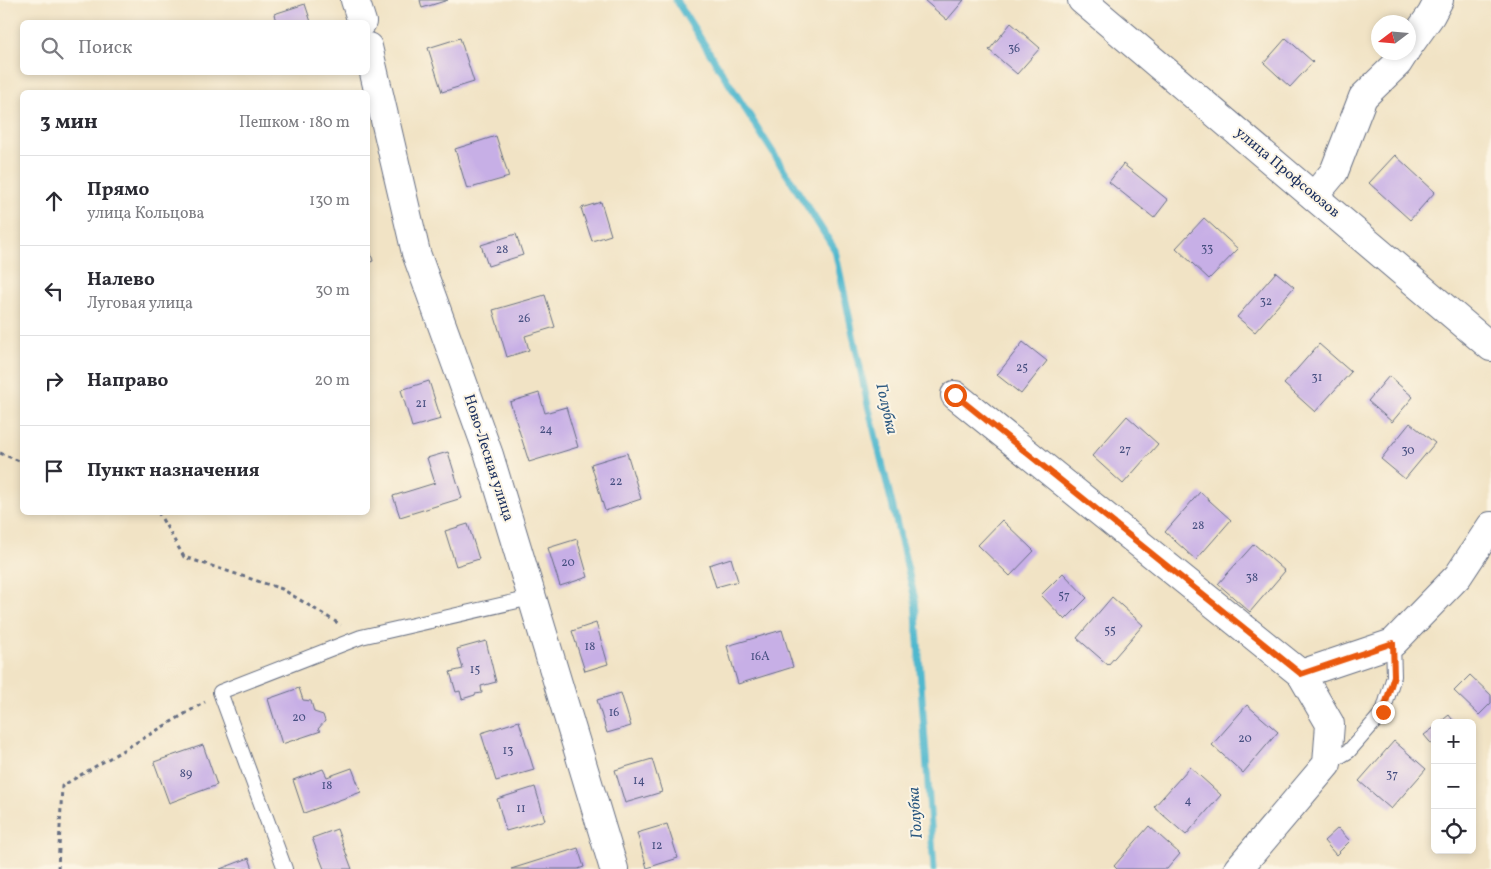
<!DOCTYPE html>
<html lang="ru">
<head>
<meta charset="utf-8">
<style>
	body { margin:0; font-family:Vollkorn,serif; background:#f7f7f7; color:#2b2b33 }
	.controls { position:absolute; right:15px; bottom:15px; display:grid; overflow:hidden; border-radius:8px; box-shadow:0 2px 8px #0003 }
	.controls button { width:45px; height:45px; display:grid; place-items:center; padding:0; border:0; border-bottom:1px solid #e1e1e2; background:#fff; color:#2b2b33; font:25px sans-serif }
	.compass { position:absolute; left:1371px; top:15px; width:45px; height:45px; border-radius:50%; background:#fff; box-shadow:0 2px 8px #0003; rotate:254deg }
	.stop { position:absolute; width:15px; height:15px; margin:-11px; border:4px solid #ea580c; border-radius:50%; background:#fff }
	.stop.end { background:#ea580c; border-color:#fff; box-shadow:0 1px 5px #0008 }
	.list { margin:0; padding:0; list-style:none }
	h2 { display:flex; justify-content:space-between; align-items:center; height:65px; margin:0; padding:0 20px; font-size:21px }
	h2 small { font-size:16px; font-weight:400; color:#7c7c81 }
	.list li { display:grid; grid-template-columns:32px 1fr auto; gap:15px; align-items:center; box-sizing:border-box; height:90px; padding:0 20px; border-top:1px solid #e1e1e2 }
	.list b { display:block; font-size:19px; white-space:nowrap }
	.list p { margin:0; font-size:16px; white-space:nowrap; color:#7c7c81 }
	.list em { font-size:16px; font-style:normal; color:#7c7c81 }
	.icon { flex:none; width:28px; height:28px; fill:none; stroke:currentColor; stroke-width:2; stroke-linecap:round; stroke-linejoin:round }
	.map { position:relative; flex:none; width:1491px; height:869px; overflow:hidden }
	.search { position:absolute; background:#fff; box-shadow:0 2px 8px #0003; left:20px; top:20px; width:350px; height:55px; display:flex; align-items:center; gap:12px; box-sizing:border-box; padding:0 18px; border-radius:8px; color:#7c7c81; font-size:19px }
	.panel { position:absolute; background:#fff; box-shadow:0 2px 8px #0003; left:20px; top:90px; width:350px; height:425px; border-radius:8px }
	.map>svg:first-child { display:block }
	.lines { fill:none; stroke-linecap:round; stroke-linejoin:round }
	.stream { stroke:#50b8ce; stroke-width:7 }
	.building { fill:#c7afe6 }
	.service-casing { stroke:#666e82; stroke-width:16 }
	.minor-casing { stroke:#666e82; stroke-width:30 }
	.tertiary-casing { stroke:#666e82; stroke-width:30 }
	.path { stroke:#666e82; stroke-width:3; stroke-dasharray:4 4; stroke-linecap:butt }
	.service { stroke:#fff; stroke-width:14 }
	.minor { stroke:#fff; stroke-width:28 }
	.tertiary { stroke:#fff; stroke-width:28 }
	.route { stroke:#ea580c; stroke-width:6 }
	.labels { text-anchor:middle; dominant-baseline:central; stroke-width:4; stroke-linejoin:round; paint-order:stroke }
	.number-label { font-size:12px; fill:#464f80 }
	.street-label { font-size:15px; fill:#1b2f5e; stroke:#fcf5e5 }
	.water-label { font-size:16px; font-style:italic; fill:#2b5880; stroke:#fcf5e5 }
</style>
</head>
<body>
<div class="map">
<svg width="1491" height="869" viewBox="0 0 1491 869">
	<rect width="100%" height="100%" fill="#fcf5e5"/>
	<filter id="ink" filterUnits="userSpaceOnUse"><feTurbulence type="fractalNoise" baseFrequency=".02" numOctaves="2"/><feDisplacementMap in="SourceGraphic" scale="10" xChannelSelector="R" yChannelSelector="G"/><feConvolveMatrix kernelMatrix="1 2 1 2 8 2 1 2 1" color-interpolation-filters="sRGB"/></filter>
	<filter id="wash" filterUnits="userSpaceOnUse"><feTurbulence type="fractalNoise" baseFrequency=".0096" numOctaves="4" result="noise"/><feDisplacementMap in="SourceGraphic" scale="20" xChannelSelector="R" yChannelSelector="G"/><feGaussianBlur stdDeviation="1.12" result="paint"/><feColorMatrix in="noise" values="0 0 0 0 0 0 0 0 0 0 0 0 0 0 0 0 0 1.4 0 .05"/><feComposite in="paint" operator="in"/></filter>
	<g filter="url(#wash)">
		<rect width="100%" height="100%" fill="#f1e3c5"/>
		<g class="lines">
			<path class="stream" d="M676 0 835 250 868 405 915 599 934 869"/>
		</g>
		<g id="blocks">
			<g class="building">
				<path d="M420 0H448L422 8Z"/>
				<path d="M924 0H964L947 20Z"/>
				<path d="M305 4 311 22H276L274 14Z"/>
				<path d="M1011 23 1040 48 1017 74 989 50Z"/>
				<path d="M460 38 474 82 442 92 428 48Z"/>
				<path d="M1286 38 1313 62 1290 87 1264 63Z"/>
				<path d="M496 136 509 177 467 189 455 149Z"/>
				<path d="M1395 155 1435 192 1410 220 1369 183Z"/>
				<path d="M1123 164 1168 200 1154 218 1109 182Z"/>
				<path d="M601 202 611 235 592 241 581 208Z"/>
				<path d="M1204 218 1238 249 1209 279 1176 248Z"/>
				<path d="M516 234 523 255 488 266 481 245Z"/>
				<path d="M368 243 373 261 368 263Z"/>
				<path d="M1276 272 1294 287 1255 332 1237 317Z"/>
				<path d="M545 295 555 327 525 336 529 350 507 357 493 310Z"/>
				<path d="M1023 342 1047 361 1021 394 997 375Z"/>
				<path d="M1319 344 1351 372 1315 412 1284 384Z"/>
				<path d="M1389 376 1413 397 1392 422 1368 401Z"/>
				<path d="M429 381 441 419 412 427 401 390Z"/>
				<path d="M539 393 545 413 566 407 578 447 529 462 510 402Z"/>
				<path d="M1127 416 1158 444 1123 484 1092 456Z"/>
				<path d="M1410 423 1435 443 1405 479 1381 459Z"/>
				<path d="M448 452 462 498 400 517 393 496 435 483 427 458Z"/>
				<path d="M627 453 641 499 605 511 591 464Z"/>
				<path d="M1200 492 1231 520 1196 560 1165 532Z"/>
				<path d="M1002 520 1034 551 1010 576 978 545Z"/>
				<path d="M468 524 479 559 456 566 445 531Z"/>
				<path d="M577 539 588 577 560 586 548 548Z"/>
				<path d="M1254 544 1285 571 1250 612 1218 584Z"/>
				<path d="M731 558 738 581 716 587 709 565Z"/>
				<path d="M1063 573 1087 598 1065 620 1041 595Z"/>
				<path d="M1112 597 1143 625 1108 665 1077 638Z"/>
				<path d="M596 623 608 664 585 671 572 631Z"/>
				<path d="M782 630 793 667 738 684 727 646Z"/>
				<path d="M486 641 496 682 481 686 482 693 475 694V695L462 699 460 691 456 692 450 672 463 669 457 649Z"/>
				<path d="M1470 675 1491 695V703L1479 715 1454 691Z"/>
				<path d="M299 688 303 700 311 701 314 712 323 715 325 721 318 729 321 731 282 744 268 699Z"/>
				<path d="M621 693 631 726 607 733 597 700Z"/>
				<path d="M1247 705 1278 732 1243 773 1212 745Z"/>
				<path d="M1449 715 1455 723H1439Z"/>
				<path d="M519 721 534 770 496 781 481 733Z"/>
				<path d="M1435 727V748L1424 735Z"/>
				<path d="M1394 741 1426 769 1391 809 1359 781Z"/>
				<path d="M203 745 217 785 169 803 154 762Z"/>
				<path d="M652 759 662 792 625 803 615 770Z"/>
				<path d="M1190 767 1221 795 1186 835 1154 807Z"/>
				<path d="M352 768 361 792 304 813 293 780 323 769 327 777Z"/>
				<path d="M535 787 545 820 506 831 497 799Z"/>
				<path d="M667 824 678 858 647 868 637 833Z"/>
				<path d="M1149 826 1180 854 1167 869H1117L1114 866Z"/>
				<path d="M1338 828 1350 841 1336 855 1324 841Z"/>
				<path d="M337 829 352 869H324L312 838Z"/>
				<path d="M578 848 584 867 578 869H511Z"/>
				<path d="M249 858 253 869H220Z"/>
			</g>
		</g>
	</g>
	<g filter="url(#ink)">
		<use href="#blocks" fill-opacity="0" stroke="#666e82" stroke-width="1"/>
		<g class="lines">
			<defs>
				<g id="service">
					<path d="M1327 764 1349 751 1383 712 1394 676 1393 643"/>
					<path d="M285 869 220 692 361 637 531 598"/>
				</g>
				<g id="minor">
					<path d="M355 0 362 22"/>
					<path d="M368 47 416 253 489 455 614 869"/>
					<path d="M1408 47 1431 15 1439 0"/>
					<path d="M1314 196 1334 172 1363 97 1398 63 1405 52"/>
					<path d="M955 395 1301 674"/>
					<path d="M1238 869 1327 764 1330 724 1301 674 1393 643 1458 576 1491 526"/>
				</g>
				<path id="tertiary" d="M1082 0 1491 347"/>
			</defs>
			<use href="#service" class="service-casing"/>
			<use href="#minor" class="minor-casing"/>
			<use href="#tertiary" class="tertiary-casing"/>
			<g class="path">
				<path d="M0 453 22 462"/>
				<path d="M158 512 184 557 282 589 341 625"/>
				<path d="M58 869 62 786 205 702"/>
			</g>
			<use href="#service" class="service"/>
			<use href="#minor" class="minor"/>
			<use href="#tertiary" class="tertiary"/>
		</g>
	</g>
	<g class="lines" filter="url(#ink)">
		<path class="route" d="M955 395 1301 674 1393 643 1394 676 1383 712"/>
	</g>
	<g class="labels">
		<g class="number-label">
			<text x="1014" y="49">36</text>
			<text x="1207" y="249">33</text>
			<text x="502" y="250">28</text>
			<text x="1266" y="302">32</text>
			<text x="524" y="319">26</text>
			<text x="1022" y="368">25</text>
			<text x="1317" y="378">31</text>
			<text x="421" y="404">21</text>
			<text x="546" y="430">24</text>
			<text x="1125" y="450">27</text>
			<text x="1408" y="451">30</text>
			<text x="616" y="482">22</text>
			<text x="1198" y="526">28</text>
			<text x="568" y="563">20</text>
			<text x="1252" y="578">38</text>
			<text x="1064" y="596">57</text>
			<text x="1110" y="631">55</text>
			<text x="590" y="647">18</text>
			<text x="760" y="657">16А</text>
			<text x="475" y="670">15</text>
			<text x="614" y="713">16</text>
			<text x="299" y="718">20</text>
			<text x="1245" y="739">20</text>
			<text x="508" y="751">13</text>
			<text x="186" y="774">89</text>
			<text x="1392" y="775">37</text>
			<text x="639" y="781">14</text>
			<text x="327" y="786">18</text>
			<text x="1188" y="801">4</text>
			<text x="521" y="809">11</text>
			<text x="657" y="846">12</text>
		</g>
		<g class="street-label">
			<text transform="translate(1287 173) rotate(40)">улица Профсоюзов</text>
			<text transform="translate(488 458) rotate(72)">Ново-Лесная улица</text>
		</g>
		<g class="water-label">
			<text transform="translate(886 409) rotate(77)">Голубка</text>
			<text transform="translate(916 813) rotate(-94)">Голубка</text>
		</g>
	</g>
</svg>
<div class="controls">
<button>+</button>
<button>−</button>
<button><svg class="icon" aria-label="locate" viewBox="0 0 24 24"><circle cx="12" cy="12" r="6"/><path d="M12 2v4M12 18v4M2 12h4M18 12h4"/></svg></button>
</div>
<svg class="compass" viewBox="-18 -18 36 36"><path d="M0-13l5 13h-10z" fill="#e53935"/><path d="M0 13l5-13h-10z" fill="#7c7c81"/></svg>
<div class="stop" style="left:955px;top:395px"></div>
<div class="stop end" style="left:1383px;top:712px"></div>
<div class="search"><svg class="icon" aria-label="search" viewBox="0 0 24 24"><circle cx="10" cy="10" r="6"/><path d="M15 15l6 6"/></svg>Поиск</div>
<section class="panel">
<h2>3 мин<small>Пешком · 180 m</small></h2>
<ul class="list">
<li><svg class="icon" aria-label="ahead" viewBox="0 0 24 24"><path d="M12 20V5M6 11l6-6 6 6"/></svg><div><b>Прямо</b><p>улица Кольцова</p></div><em>130 m</em></li>
<li><svg class="icon" aria-label="left" viewBox="0 0 24 24"><path d="M17 20v-9H6M10 6l-5 5 5 5"/></svg><div><b>Налево</b><p>Луговая улица</p></div><em>30 m</em></li>
<li><svg class="icon" aria-label="right" viewBox="0 0 24 24"><path d="M7 20v-9h11M14 6l5 5-5 5"/></svg><div><b>Направо</b></div><em>20 m</em></li>
<li><svg class="icon" aria-label="arrive" viewBox="0 0 24 24"><path d="M6 21V4h12l-3 4 3 4H6"/></svg><div><b>Пункт назначения</b></div></li>
</ul>
</section>
</div>
</body>
</html>
